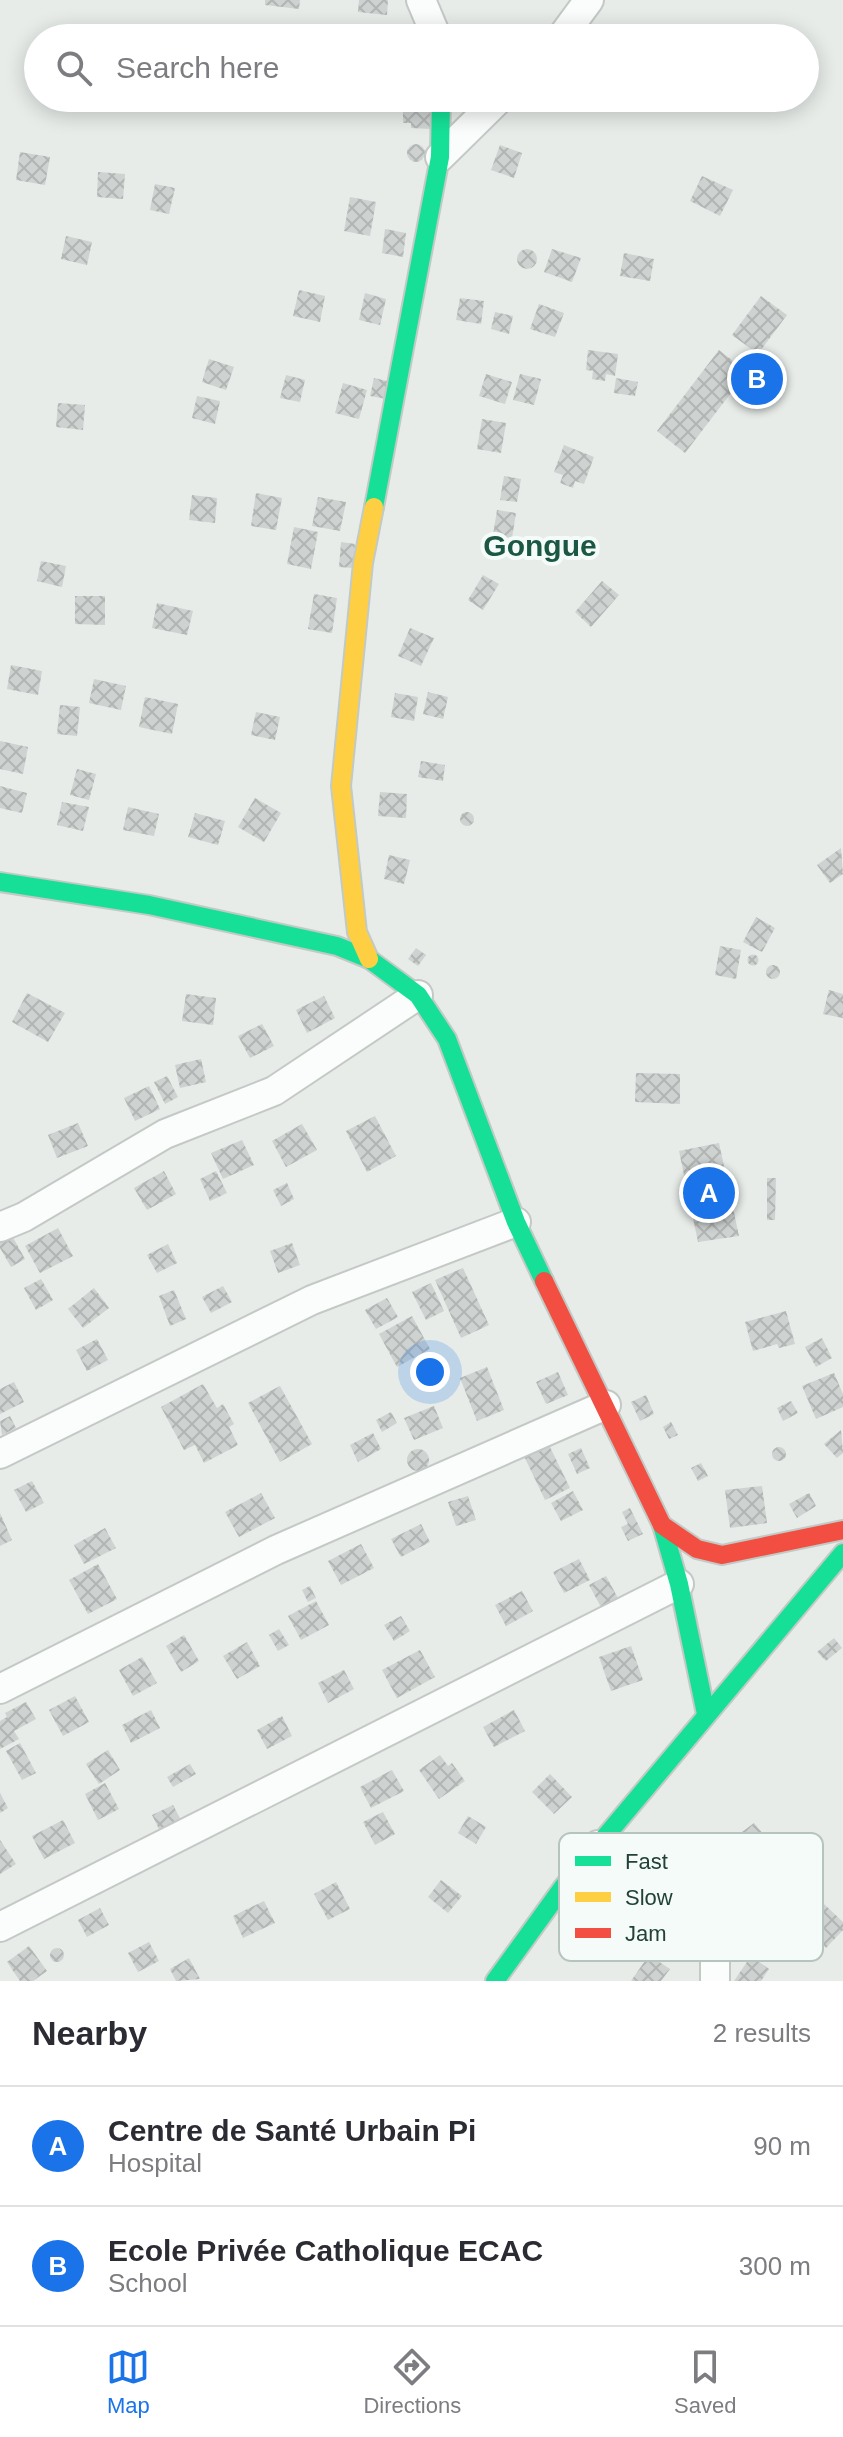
<!DOCTYPE html>
<html lang="en">
<head>
<meta charset="utf-8">
<style>
	body { margin:0; font-family:Helvetica,sans-serif; background:#f2f2f3; color:#2b2b33 }
	.you { position:absolute; left:430px; top:1372px; width:28px; height:28px; margin:-20px; border:6px solid #fff; border-radius:50%; background:#1a73e8; box-shadow:0 0 0 12px #1a73e833 }
	.badge { display:grid; place-items:center; width:52px; height:52px; border-radius:50%; background:#1a73e8; color:#fff; font-size:26px; font-weight:700 }
	.pin { position:absolute; translate:-50% -50%; border:4px solid #fff; box-shadow:0 2px 8px #0006 }
	.list { margin:0; padding:0; list-style:none }
	h2 { display:flex; justify-content:space-between; align-items:center; height:104px; margin:0; padding:0 32px; font-size:34px }
	h2 small { font-size:26px; font-weight:400; color:#7c7c81 }
	.list li { display:grid; grid-template-columns:52px 1fr auto; gap:24px; align-items:center; box-sizing:border-box; height:120px; padding:0 32px; border-top:2px solid #e1e1e2 }
	.list b { display:block; font-size:30px; white-space:nowrap }
	.list p { margin:0; font-size:26px; white-space:nowrap; color:#7c7c81 }
	.list em { font-size:26px; font-style:normal; color:#7c7c81 }
	.icon { flex:none; width:44px; height:44px; fill:none; stroke:currentColor; stroke-width:2; stroke-linecap:round; stroke-linejoin:round }
	.map { position:relative; flex:none; width:843px; height:1981px; overflow:hidden }
	.search { position:absolute; background:#fff; box-shadow:0 4px 20px #0003; left:24px; right:24px; top:24px; height:88px; display:flex; align-items:center; gap:20px; box-sizing:border-box; padding:0 28px; border-radius:44px; color:#7c7c81; font-size:30px }
	.sheet { height:344px; background:#fff }
	nav { display:flex; justify-content:space-around; align-items:center; box-sizing:border-box; height:112px; border-top:2px solid #e1e1e2; background:#fff; font-size:22px; color:#7c7c81 }
	nav a { display:grid; justify-items:center; gap:4px }
	nav .on { color:#1a73e8 }
	.map>svg:first-child { display:block }
	.building { fill:url(#building-cross-hatch) }
	.lines { fill:none; stroke-linecap:round; stroke-linejoin:round }
	.street-casing { stroke:#c4c9c6; stroke-width:32 }
	.fast-casing { stroke:#c2cac6; stroke-width:22 }
	.slow-casing { stroke:#c2cac6; stroke-width:22 }
	.jam-casing { stroke:#c2cac6; stroke-width:22 }
	.street { stroke:#fbfcfc; stroke-width:28 }
	.fast { stroke:#16e098; stroke-width:18 }
	.slow { stroke:#ffcf43; stroke-width:18 }
	.jam { stroke:#f24e42; stroke-width:18 }
	.labels { text-anchor:middle; dominant-baseline:central; stroke-width:8; stroke-linejoin:round; paint-order:stroke }
	.neighbourhood-label { font-size:30px; font-weight:bold; fill:#1b5744; stroke:#f5fbf8 }
	.key { fill:#f5fbf8; stroke:#b6c4be; stroke-width:2 }
	.key-label { font-size:22px; fill:#224237 }
</style>
</head>
<body>
<div class="map">
<svg width="843" height="1981" viewBox="0 0 843 1981">
	<defs>
		<pattern id="building-cross-hatch" width="8" height="8" patternUnits="userSpaceOnUse" patternTransform="scale(2)"><rect width="8" height="8" fill="#ced3d1"/><path d="M0 0l8 8M0 8l8-8" fill="none" stroke="#b1b6b4"/></pattern>
	</defs>
	<rect width="100%" height="100%" fill="#e7ece9"/>
	<g class="building">
		<path d="M265 0H300L299 9 265 5Z"/>
		<path d="M359 0H388L387 15 358 12Z"/>
		<path d="M403 99 432 100V129L411 128V123H403Z"/>
		<circle cx="416" cy="153" r="9"/>
		<path d="M500 145 522 153 514 178 491 170Z"/>
		<path d="M20 152 50 157 45 185 16 180Z"/>
		<path d="M98 172 125 174 123 199 97 197Z"/>
		<path d="M702 176 733 190 720 216 690 201Z"/>
		<path d="M155 184 175 188 169 214 150 210Z"/>
		<path d="M350 197 376 202 370 236 344 231Z"/>
		<path d="M385 229 406 233 403 257 382 253Z"/>
		<path d="M66 236 92 242 87 265 61 259Z"/>
		<path d="M552 249 581 258 572 282 544 272Z"/>
		<circle cx="527" cy="259" r="10"/>
		<path d="M624 253 654 259 650 281 620 276Z"/>
		<path d="M299 290 325 296 320 322 293 316Z"/>
		<path d="M365 293 386 299 380 325 359 320Z"/>
		<path d="M761 296 787 315 758 354 732 335Z"/>
		<path d="M460 298 484 301 481 324 456 320Z"/>
		<path d="M539 304 564 313 555 337 530 329Z"/>
		<path d="M495 312 513 316 509 334 491 329Z"/>
		<path d="M588 350 618 354 615 376 606 374 605 381 592 379 593 371 586 370Z"/>
		<path d="M719 350 747 372 685 453 657 431Z"/>
		<path d="M209 359 234 367 226 390 202 382Z"/>
		<path d="M486 374 512 382 505 404 479 396Z"/>
		<path d="M520 374 541 379 534 405 513 400Z"/>
		<path d="M286 375 305 380 300 402 280 398Z"/>
		<path d="M374 378 396 383 392 400 370 396Z"/>
		<path d="M616 378 638 382 635 396 614 393Z"/>
		<path d="M343 383 367 390 359 419 335 413Z"/>
		<path d="M197 396 220 401 215 424 192 418Z"/>
		<path d="M58 403 85 405 83 430 56 427Z"/>
		<path d="M482 419 506 423 501 453 477 449Z"/>
		<path d="M564 445 594 457 584 484 575 481 573 488 560 483 563 475 554 472Z"/>
		<path d="M504 476 521 479 517 502 500 500Z"/>
		<path d="M256 493 282 498 276 530 251 526Z"/>
		<path d="M192 495 217 498 215 523 189 520Z"/>
		<path d="M318 497 346 502 340 531 312 526Z"/>
		<path d="M497 510 516 513 512 538 493 535Z"/>
		<path d="M294 527 318 532 311 569 287 564Z"/>
		<path d="M341 542 355 544 353 568 339 567Z"/>
		<path d="M41 561 66 566 62 587 37 581Z"/>
		<path d="M483 575 499 584 483 610 468 600Z"/>
		<path d="M602 581 619 595 591 627 575 612Z"/>
		<path d="M314 594 337 598 332 633 308 629Z"/>
		<path d="M75 596H105V625L75 624Z"/>
		<path d="M157 603 193 611 187 635 152 628Z"/>
		<path d="M410 628 434 638 421 666 398 656Z"/>
		<path d="M11 665 42 671 38 695 7 689Z"/>
		<path d="M94 679 126 686 121 710 89 703Z"/>
		<path d="M428 692 448 697 443 719 423 714Z"/>
		<path d="M395 693 418 697 414 721 391 717Z"/>
		<path d="M145 697 178 704 172 734 139 727Z"/>
		<path d="M60 705 80 707 77 736 57 734Z"/>
		<path d="M256 712 280 717 275 740 251 735Z"/>
		<path d="M0 741 28 747 23 774 0 769Z"/>
		<path d="M421 761 445 765 443 781 418 777Z"/>
		<path d="M77 769 96 774 89 800 70 795Z"/>
		<path d="M0 786 27 793 22 813 0 808Z"/>
		<path d="M380 792 407 794 406 818 378 816Z"/>
		<path d="M255 798 281 813 264 842 238 827Z"/>
		<path d="M62 802 89 807 83 831 57 825Z"/>
		<path d="M128 807 159 814 154 836 123 830Z"/>
		<circle cx="467" cy="819" r="7"/>
		<path d="M195 813 225 821 218 845 188 837Z"/>
		<path d="M841 848 843 874 830 883 817 865Z"/>
		<path d="M389 855 410 860 404 884 384 879Z"/>
		<path d="M756 917 775 928 762 952 743 942Z"/>
		<path d="M720 946 741 950 736 979 715 975Z"/>
		<path d="M416 948 426 955 418 966 408 959Z"/>
		<circle cx="753" cy="960" r="5.5"/>
		<circle cx="773" cy="972" r="7"/>
		<path d="M829 990 843 994V1018L823 1014Z"/>
		<path d="M27 993 65 1013 48 1042 12 1022Z"/>
		<path d="M186 994 216 998 213 1025 182 1021Z"/>
		<path d="M324 996 335 1018 307 1033 296 1010Z"/>
		<path d="M262 1024 274 1046 250 1058 238 1036Z"/>
		<path d="M201 1059 206 1082 180 1088 175 1065Z"/>
		<path d="M636 1073 680 1074V1104L635 1102Z"/>
		<path d="M167 1076 178 1097 165 1104 154 1082Z"/>
		<path d="M149 1086 160 1109 135 1121 124 1098Z"/>
		<path d="M375 1116 396 1156 367 1172 346 1131Z"/>
		<path d="M78 1123 88 1146 57 1158 48 1135Z"/>
		<path d="M302 1124 317 1150 286 1167 272 1141Z"/>
		<path d="M242 1140 254 1165 223 1179 211 1153Z"/>
		<path d="M719 1143 739 1236 698 1242 679 1151Z"/>
		<path d="M164 1171 176 1194 147 1210 134 1188Z"/>
		<path d="M216 1171 227 1193 210 1201 200 1179Z"/>
		<path d="M767 1178H776L775 1220H767Z"/>
		<path d="M287 1183 294 1199 281 1206 273 1190Z"/>
		<path d="M58 1228 73 1256 40 1273 25 1246Z"/>
		<path d="M11 1234 25 1259 11 1267 0 1248V1241Z"/>
		<path d="M292 1243 300 1265 278 1273 270 1251Z"/>
		<path d="M168 1244 177 1263 157 1273 147 1255Z"/>
		<path d="M463 1268 489 1325 461 1338 435 1280Z"/>
		<path d="M41 1279 53 1300 36 1310 24 1288Z"/>
		<path d="M431 1283 444 1311 426 1320 412 1292Z"/>
		<path d="M223 1286 232 1302 211 1313 202 1297Z"/>
		<path d="M94 1288 109 1308 83 1328 68 1309Z"/>
		<path d="M174 1290 186 1319 170 1326 159 1296Z"/>
		<path d="M387 1298 398 1317 376 1329 365 1310Z"/>
		<path d="M786 1311 795 1344 779 1348 777 1344 753 1351 745 1322Z"/>
		<path d="M412 1316 430 1349 397 1367 379 1334Z"/>
		<path d="M822 1338 832 1358 816 1367 805 1347Z"/>
		<path d="M97 1339 108 1360 87 1371 76 1350Z"/>
		<path d="M487 1367 504 1410 477 1421 460 1378Z"/>
		<path d="M558 1372 568 1395 546 1404 536 1382Z"/>
		<path d="M834 1373 843 1394V1407L816 1419 802 1386Z"/>
		<path d="M14 1382 24 1402 0 1414V1389Z"/>
		<path d="M203 1384 217 1408 223 1404 234 1424 229 1427 238 1445 204 1463 195 1445 184 1450 161 1407Z"/>
		<path d="M280 1386 312 1444 280 1462 248 1403Z"/>
		<path d="M646 1395 654 1414 640 1421 631 1402Z"/>
		<path d="M791 1401 798 1413 783 1421 777 1408Z"/>
		<path d="M434 1406 443 1428 414 1440 404 1418Z"/>
		<path d="M391 1412 397 1423 382 1432 376 1420Z"/>
		<path d="M10 1416 16 1428 2 1435 0 1421Z"/>
		<path d="M671 1422 678 1435 669 1439 663 1427Z"/>
		<path d="M841 1430 843 1453 837 1458 824 1444Z"/>
		<path d="M373 1433 381 1449 358 1462 350 1445Z"/>
		<path d="M548 1443 570 1488 545 1500 524 1456Z"/>
		<circle cx="779" cy="1454" r="7"/>
		<path d="M581 1448 590 1468 577 1474 568 1454Z"/>
		<circle cx="418" cy="1460" r="11"/>
		<path d="M701 1463 708 1476 698 1481 691 1468Z"/>
		<path d="M32 1481 44 1503 26 1512 14 1490Z"/>
		<path d="M762 1486 767 1523 730 1528 725 1490Z"/>
		<path d="M573 1491 583 1510 561 1521 551 1503Z"/>
		<path d="M261 1493 275 1518 239 1537 225 1512Z"/>
		<path d="M809 1493 816 1506 797 1518 789 1504Z"/>
		<path d="M468 1496 476 1520 456 1526 448 1502Z"/>
		<path d="M630 1508 643 1534 628 1541 621 1527 628 1524 622 1512Z"/>
		<path d="M0 1513 12 1540 0 1546Z"/>
		<path d="M421 1524 430 1542 401 1557 391 1539Z"/>
		<path d="M105 1528 116 1548 84 1564 74 1545Z"/>
		<path d="M361 1544 374 1568 341 1585 328 1561Z"/>
		<path d="M579 1559 590 1580 564 1593 553 1572Z"/>
		<path d="M98 1564 117 1599 88 1614 69 1580Z"/>
		<path d="M606 1576 619 1600 602 1609 589 1585Z"/>
		<path d="M310 1586 316 1598 308 1602 302 1590Z"/>
		<path d="M522 1591 533 1611 506 1626 495 1605Z"/>
		<path d="M316 1601 329 1625 301 1640 288 1616Z"/>
		<path d="M401 1616 410 1631 394 1641 384 1625Z"/>
		<path d="M279 1629 289 1645 278 1651 269 1635Z"/>
		<path d="M184 1635 199 1661 181 1672 166 1646Z"/>
		<path d="M834 1638 842 1648 826 1661 817 1652Z"/>
		<path d="M247 1642 260 1666 237 1679 223 1656Z"/>
		<path d="M631 1646 643 1680 611 1691 599 1657Z"/>
		<path d="M420 1650 435 1677 397 1698 382 1670Z"/>
		<path d="M142 1657 157 1683 133 1696 119 1670Z"/>
		<path d="M344 1670 354 1689 328 1703 318 1683Z"/>
		<path d="M75 1696 89 1722 63 1736 49 1710Z"/>
		<path d="M26 1702 36 1719 14 1731 19 1739 0 1749V1721L7 1717 5 1713Z"/>
		<path d="M151 1710 160 1728 131 1743 122 1725Z"/>
		<path d="M514 1710 525 1731 494 1747 483 1727Z"/>
		<path d="M282 1716 292 1736 267 1749 257 1730Z"/>
		<path d="M20 1743 36 1773 22 1780 6 1751Z"/>
		<path d="M108 1750 120 1770 99 1784 86 1764Z"/>
		<path d="M440 1755 448 1766 452 1763 465 1781 439 1799 419 1770Z"/>
		<path d="M190 1764 196 1774 173 1787 167 1777Z"/>
		<path d="M392 1770 404 1791 371 1808 360 1787Z"/>
		<path d="M550 1774 572 1797 554 1814 532 1792Z"/>
		<path d="M105 1783 119 1809 98 1820 85 1794Z"/>
		<path d="M0 1793 8 1808 0 1813Z"/>
		<path d="M173 1805 181 1820 160 1831 152 1815Z"/>
		<path d="M383 1812 395 1834 375 1845 363 1822Z"/>
		<path d="M468 1816 486 1827 476 1844 458 1833Z"/>
		<path d="M63 1820 75 1843 44 1859 32 1836Z"/>
		<path d="M754 1823 773 1846 749 1865 730 1841Z"/>
		<path d="M0 1840 16 1864 0 1874Z"/>
		<path d="M441 1880 462 1896 448 1913 428 1897Z"/>
		<path d="M336 1882 350 1909 328 1920 314 1894Z"/>
		<path d="M264 1901 275 1923 243 1938 233 1916Z"/>
		<path d="M824 1904 843 1922V1930L826 1948 803 1925Z"/>
		<path d="M100 1908 109 1925 87 1937 78 1920Z"/>
		<path d="M149 1942 159 1961 138 1972 128 1953Z"/>
		<path d="M29 1946 47 1971 33 1981H20L7 1962Z"/>
		<circle cx="57" cy="1955" r="7"/>
		<path d="M649 1955 670 1969 661 1981H631Z"/>
		<path d="M751 1956 769 1969 761 1981H734Z"/>
		<path d="M189 1958 200 1979 176 1981 170 1969Z"/>
	</g>
	<g class="lines">
		<defs>
			<g id="street">
				<path d="M421 0 437 38"/>
				<path d="M561 38 589 0"/>
				<path d="M440 157 500 98"/>
				<path d="M0 1227 24 1217 165 1134 274 1091 418 995"/>
				<path d="M0 1454 312 1300 516 1222"/>
				<path d="M0 1689 276 1550 606 1405"/>
				<path d="M598 1845 715 1949V1981"/>
				<path d="M0 1927 679 1584"/>
			</g>
			<g id="fast">
				<path d="M374 507 440 157 441 98"/>
				<path d="M0 882 149 905 337 946 369 959 418 995 447 1039 516 1222 544 1281"/>
				<path d="M662 1525 679 1584 706 1714"/>
				<path d="M495 1981 563 1887 843 1553"/>
			</g>
			<path id="slow" d="M369 959 357 932 341 786 363 563 374 507"/>
			<path id="jam" d="M544 1281 662 1525 697 1549 722 1555 843 1530"/>
		</defs>
		<use href="#street" class="street-casing"/>
		<use href="#fast" class="fast-casing"/>
		<use href="#slow" class="slow-casing"/>
		<use href="#jam" class="jam-casing"/>
		<use href="#street" class="street"/>
		<use href="#fast" class="fast"/>
		<use href="#slow" class="slow"/>
		<use href="#jam" class="jam"/>
	</g>
	<g class="labels">
		<g class="neighbourhood-label">
			<text x="540" y="545">Gongue</text>
		</g>
	</g>
	<rect x="559" y="1833" width="264" height="128" rx="12" class="key"/>
	<rect x="575" y="1856" width="36" height="10" fill="#16e098"/>
	<rect x="575" y="1892" width="36" height="10" fill="#ffcf43"/>
	<rect x="575" y="1928" width="36" height="10" fill="#f24e42"/>
	<g class="key-label">
		<text x="625" y="1869">Fast</text>
		<text x="625" y="1905">Slow</text>
		<text x="625" y="1941">Jam</text>
	</g>
</svg>
<div class="you"></div>
<div class="pin badge" style="left:709px;top:1193px">A</div>
<div class="pin badge" style="left:757px;top:379px">B</div>
<div class="search"><svg class="icon" aria-label="search" viewBox="0 0 24 24"><circle cx="10" cy="10" r="6"/><path d="M15 15l6 6"/></svg>Search here</div>
</div>
<section class="sheet">
<h2>Nearby<small>2 results</small></h2>
<ul class="list">
<li><span class="badge">A</span><div><b>Centre de Santé Urbain Pi</b><p>Hospital</p></div><em>90 m</em></li>
<li><span class="badge">B</span><div><b>Ecole Privée Catholique ECAC</b><p>School</p></div><em>300 m</em></li>
</ul>
</section>
<nav>
<a class="on"><svg class="icon" aria-label="map" viewBox="0 0 24 24"><path d="M3 6l6-2 6 2 6-2v14l-6 2-6-2-6 2zM9 4v14M15 6v14"/></svg>Map</a>
<a><svg class="icon" aria-label="directions" viewBox="0 0 24 24"><path d="M12 3l9 9-9 9-9-9zM9 14v-3h6M13 9l2 2-2 2"/></svg>Directions</a>
<a><svg class="icon" aria-label="saved" viewBox="0 0 24 24"><path d="M7 4h10v16l-5-4-5 4z"/></svg>Saved</a>
</nav>
</body>
</html>
